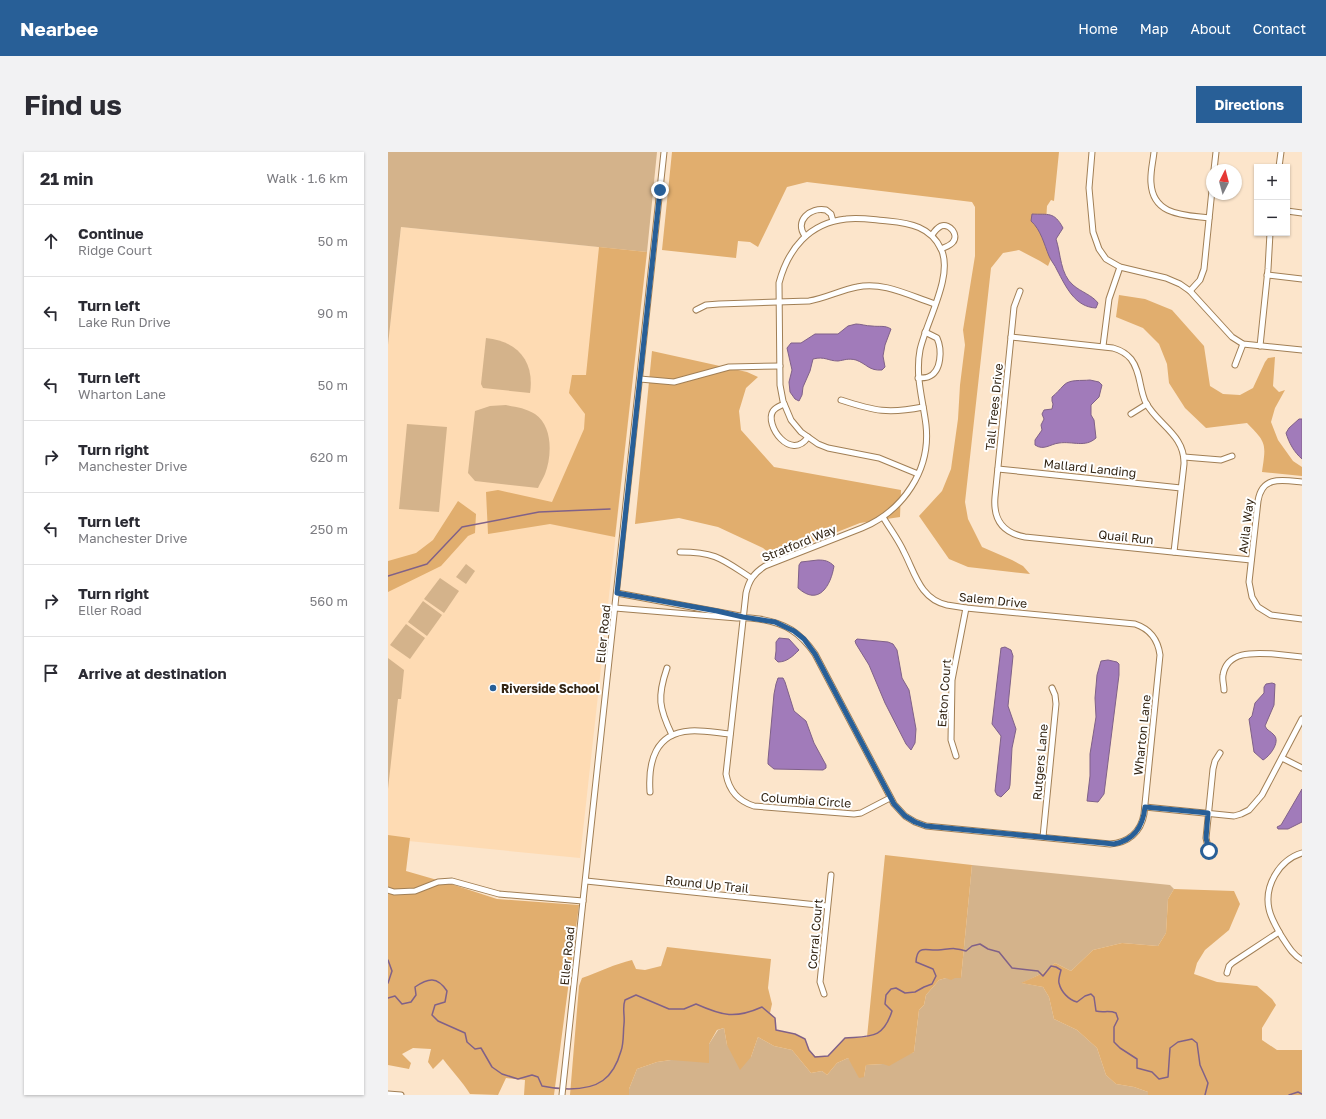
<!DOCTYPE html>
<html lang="en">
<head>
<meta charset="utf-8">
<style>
	body { margin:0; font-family:"Golos Text",sans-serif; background:#f2f2f3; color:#2b2b33 }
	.controls { position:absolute; right:12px; top:12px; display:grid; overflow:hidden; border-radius:0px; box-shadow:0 1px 3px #0004 }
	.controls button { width:36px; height:36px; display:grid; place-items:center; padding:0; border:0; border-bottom:1px solid #e1e1e2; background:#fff; color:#2b2b33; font:20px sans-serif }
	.compass { position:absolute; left:818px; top:12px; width:36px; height:36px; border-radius:50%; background:#fff; box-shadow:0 1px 3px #0004; rotate:6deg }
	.stop { position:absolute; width:12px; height:12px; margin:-9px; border:3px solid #285f97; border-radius:50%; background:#fff }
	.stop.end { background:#285f97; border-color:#fff; box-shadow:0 1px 4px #0008 }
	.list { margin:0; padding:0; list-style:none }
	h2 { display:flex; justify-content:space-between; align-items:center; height:52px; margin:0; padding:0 16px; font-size:17px }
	h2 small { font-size:13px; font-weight:400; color:#7c7c81 }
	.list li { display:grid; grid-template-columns:26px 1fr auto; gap:12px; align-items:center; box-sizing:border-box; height:72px; padding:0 16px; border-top:1px solid #e1e1e2 }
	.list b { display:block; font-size:15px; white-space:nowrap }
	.list p { margin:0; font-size:13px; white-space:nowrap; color:#7c7c81 }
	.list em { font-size:13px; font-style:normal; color:#7c7c81 }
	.icon { flex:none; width:22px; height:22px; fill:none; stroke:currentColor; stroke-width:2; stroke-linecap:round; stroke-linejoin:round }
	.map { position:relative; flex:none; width:914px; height:943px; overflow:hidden; border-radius:0px }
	header { display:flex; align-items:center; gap:24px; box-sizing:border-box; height:56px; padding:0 20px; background:#285f97; color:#fff }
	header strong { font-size:19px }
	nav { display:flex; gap:22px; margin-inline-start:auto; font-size:14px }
	.intro { display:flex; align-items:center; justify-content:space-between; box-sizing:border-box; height:96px; padding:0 24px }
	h1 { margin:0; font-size:28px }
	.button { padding:10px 18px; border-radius:0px; background:#285f97; color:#fff; font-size:14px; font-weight:700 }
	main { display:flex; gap:24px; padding:0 24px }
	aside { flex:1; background:#fff; border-radius:0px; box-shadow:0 1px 3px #0004 }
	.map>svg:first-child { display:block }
	.built { fill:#fedbb3 }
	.green { fill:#d4b38b }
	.forest { fill:#e1ae6e }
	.water { fill:#a17bba; stroke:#806188 }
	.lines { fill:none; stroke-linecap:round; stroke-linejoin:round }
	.stream { stroke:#806188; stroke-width:1.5 }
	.minor-casing { stroke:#a17f55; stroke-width:7 }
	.minor { stroke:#fff; stroke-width:5 }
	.route { stroke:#285f97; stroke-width:5 }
	.poi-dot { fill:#285f97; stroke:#fff; stroke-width:1.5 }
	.labels { text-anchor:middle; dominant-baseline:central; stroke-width:4; stroke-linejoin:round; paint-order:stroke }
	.street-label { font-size:12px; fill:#332514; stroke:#fff }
	.poi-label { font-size:12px; font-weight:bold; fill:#332514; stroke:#fff; text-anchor:start }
</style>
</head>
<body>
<header>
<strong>Nearbee</strong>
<nav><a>Home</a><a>Map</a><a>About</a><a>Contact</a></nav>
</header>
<div class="intro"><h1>Find us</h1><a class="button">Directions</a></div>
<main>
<aside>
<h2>21 min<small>Walk · 1.6 km</small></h2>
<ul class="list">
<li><svg class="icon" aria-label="ahead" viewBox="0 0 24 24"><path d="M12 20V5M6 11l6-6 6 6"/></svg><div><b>Continue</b><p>Ridge Court</p></div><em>50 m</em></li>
<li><svg class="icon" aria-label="left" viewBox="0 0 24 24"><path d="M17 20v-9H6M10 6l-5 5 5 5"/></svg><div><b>Turn left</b><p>Lake Run Drive</p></div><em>90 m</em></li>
<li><svg class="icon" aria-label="left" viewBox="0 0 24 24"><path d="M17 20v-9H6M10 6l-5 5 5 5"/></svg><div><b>Turn left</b><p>Wharton Lane</p></div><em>50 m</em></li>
<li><svg class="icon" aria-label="right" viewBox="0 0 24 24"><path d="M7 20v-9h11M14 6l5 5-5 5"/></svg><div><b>Turn right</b><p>Manchester Drive</p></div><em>620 m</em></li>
<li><svg class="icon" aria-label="left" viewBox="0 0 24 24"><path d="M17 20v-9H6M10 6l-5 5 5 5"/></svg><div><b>Turn left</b><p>Manchester Drive</p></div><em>250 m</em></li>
<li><svg class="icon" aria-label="right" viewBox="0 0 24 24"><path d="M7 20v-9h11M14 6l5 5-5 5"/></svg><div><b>Turn right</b><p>Eller Road</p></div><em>560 m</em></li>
<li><svg class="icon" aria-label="arrive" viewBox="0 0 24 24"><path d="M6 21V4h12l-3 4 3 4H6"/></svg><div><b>Arrive at destination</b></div></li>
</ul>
</aside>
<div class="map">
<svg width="914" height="943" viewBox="0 0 914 943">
	<rect width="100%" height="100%" fill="#fce5cb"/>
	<path class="built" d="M13 75 259 100 192 706 0 687V193Z"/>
	<g class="green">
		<path d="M0 0H269L259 100 13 75 0 193Z"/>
		<path d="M98 186C129 189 147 209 142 241L95 236 93 232Z"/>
		<path d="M118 253C128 255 138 256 147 262 165 274 164 304 157 322 155 327 152 331 150 336L87 329 80 321 87 259 102 254Z"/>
		<path d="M19 272 59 275 51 360 11 357Z"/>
		<path d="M78 412 87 419 78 432 68 425Z"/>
		<path d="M52 426 71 439 56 461 36 447Z"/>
		<path d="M35 449 54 463 39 484 20 470Z"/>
		<path d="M18 472 37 486 22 507 2 493Z"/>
		<path d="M0 506 16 518 13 547H10L0 637Z"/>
		<path d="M584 713 782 733 786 737 780 747 778 781 770 794 734 791 705 798 683 819 667 811 655 821 634 831 655 835 661 845 666 867 689 878 709 896 718 923 728 932 746 935 760 940V943H241V937L249 917 269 910 283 908H295L321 892 330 878 336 876 339 893 363 905 370 885 386 894 404 898 423 921 434 919 439 923 449 911 460 906 476 925 478 913 495 912 526 900 531 858 536 853 538 843 551 828 558 826H573Z"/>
	</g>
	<g class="forest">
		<path d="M284 0H671L666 49 663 48 659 54 658 70 665 102 660 114 652 109 631 98 615 101 603 116 577 350 580 367 594 395 624 408 635 414 642 422 580 415 561 407 531 364 554 339 563 317 570 267 572 233 577 193 575 178 587 104V55L584 50 419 30 399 35 370 95 362 90 350 89 348 106 274 98Z"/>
		<path d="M211 95 259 100 227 385 162 372 100 382 98 340 110 338 164 350 196 277 197 262 181 241 184 223H198Z"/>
		<path d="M731 143 757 147 784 158 816 194 822 234 835 242 852 243 865 236 877 210 880 206 887 205 885 234 891 240 897 238 887 256 883 270 890 288 905 309 914 315V324L874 320C878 292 879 291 859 271L818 276 797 256 781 231 779 212 771 192 755 176 728 165Z"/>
		<path d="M264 199 359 220 370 225 358 236 351 259 353 278 386 315 513 338 512 365 472 371 386 405 375 396 330 375 291 366 247 372Z"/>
		<path d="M70 349 88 362 87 381 80 384 53 414 0 440V409L28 401 45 388Z"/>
		<path d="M0 683 22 686 18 719 63 732 109 747 191 753 166 943H136L137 928 118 926 110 943 82 942C74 929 64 919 55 907L45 917 40 910 43 897 25 896 14 902 23 911 21 917 0 913Z"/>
		<path d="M497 703 584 713 573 826H567L563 828 558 826 551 828 538 843 536 853 531 858 526 900 501 914 495 912 478 913 476 925 471 926 460 906 449 911 439 923 434 919 423 921 404 898 386 894 370 885 363 905 352 918 339 893 336 876 329 878 321 892V911L283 908 269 910 249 917 241 937V943H182L191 834 194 826C211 820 227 812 244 808L248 817 257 818 273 814 279 795 383 807 380 836 384 852 382 861 387 866 388 878 407 882 417 887 421 898 427 904H440L457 886 479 885Z"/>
		<path d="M786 737 846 739 852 752 841 778 817 798 809 811 806 822 829 830 869 834 884 847 888 853 874 876V888L889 898H914V943H760V940L746 935 728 932 718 923 709 896 689 878 666 867 661 845 655 835 633 831 655 821 667 811 683 819 705 798 734 791 770 794 778 781 780 747Z"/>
	</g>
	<g class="water">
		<path d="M644 62C660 63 666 59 675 76L668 87C673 102 672 122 685 133 693 140 704 143 710 151L708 156C687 155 678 135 669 118 667 113 663 109 661 104 656 92 653 78 643 69Z"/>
		<path d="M468 172C473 172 478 174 484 174 491 175 497 173 503 177L497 193 495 204 497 215 494 218C481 219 479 212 468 208 460 206 457 208 450 209 440 209 437 204 425 207L422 219 415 235 414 243 411 249 407 247 402 240 401 230 404 218 399 196 403 191H413L427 182H450L460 174Z"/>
		<path d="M702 228 711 230 714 233 711 245 703 253V263L706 268 708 286C697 296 685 289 671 291 662 292 656 299 647 293V288L654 278 653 273 656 267 654 262 656 258 664 257 665 252 664 249V245C669 241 671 238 676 233 682 227 693 229 702 228Z"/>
		<path d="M911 267H914V307C906 300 901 291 898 281L901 276Z"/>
		<path d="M430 408C437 408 441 409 446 414 443 433 431 455 410 436L411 413 413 410Z"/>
		<path d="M391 486 401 487 411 498C405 504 399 510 390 510L387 507 388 499V490Z"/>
		<path d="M469 487 500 490 505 492 509 498 514 526 521 538 528 577 527 591 523 598 518 592 497 551 481 513 468 492 467 489Z"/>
		<path d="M617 495 623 498 625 504 620 554 628 577 624 596 622 633 621 637 613 645 609 643 607 639 613 584 604 572 613 496Z"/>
		<path d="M720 508 729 510 731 512V523L716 642 710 650 699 649 702 624V602L708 565 707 546 709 523 713 509Z"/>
		<path d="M390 526H395L397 530 406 559 418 569 426 591 438 613V616L435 618 386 617 380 612V608L386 542 388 532Z"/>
		<path d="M884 531 887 532 886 553 877 574C879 579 883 579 886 583 893 590 881 605 875 608L866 600 861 567 864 564 867 551 876 541V535L878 532Z"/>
		<path d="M914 637V670L900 677H890L889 675 893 673Z"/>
	</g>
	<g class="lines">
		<g class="stream">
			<path d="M0 424 39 412 74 375 151 360 222 357"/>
			<path d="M0 808 4 819 0 831"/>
			<path d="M0 846 7 844 14 852 23 850 28 843 27 835C40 826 49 824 59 839L57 850 47 853 44 863 50 869 77 881 79 890 87 897 93 896 104 915 114 922 130 927 144 923 150 925 154 934C163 936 172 937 181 937 210 937 225 927 233 899 236 891 235 880 236 872 237 863 234 856 237 848L248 843 281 857H296L308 852C335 864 347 867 374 855L387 866 388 878 407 882 417 887 421 898 427 905 440 904 457 886C483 884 495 887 504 859L497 852 498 843 503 837 508 836 517 841 527 840 536 835 544 832 548 824 545 817 528 810C529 792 538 799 550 798 562 797 566 795 578 799L584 794 592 792 600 797 611 800 624 816 650 819 655 824 663 814 668 815 673 818C672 822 670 828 671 831 673 840 681 848 689 850L697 844 703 842 706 845 708 859C715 861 721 858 728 861L730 867 726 875V890L732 896 749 907V916L764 920 771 927 780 925 782 896 790 890 804 887 809 891 812 913 820 931 817 943"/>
			<path d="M901 943 910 940 914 942"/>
		</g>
		<defs>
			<g id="minor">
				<path d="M704 0 701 36 705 80 711 97 718 107 732 115 778 126 792 132 802 139 844 185 855 192 914 198"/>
				<path d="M766 0C765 10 762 21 763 31 765 64 797 63 821 66"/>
				<path d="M891 15 893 0"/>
				<path d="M826 18 828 0"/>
				<path d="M899 59 914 61"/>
				<path d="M544 83C546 80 549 76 553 74 562 71 571 83 565 90 562 94 557 95 553 97"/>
				<path d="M417 84C406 69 422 55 438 58L443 62 445 69"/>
				<path d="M879 123 914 127"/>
				<path d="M632 139 626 155 607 345C605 368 615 381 637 385L863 408"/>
				<path d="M802 139 812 128 816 117 824 38"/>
				<path d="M308 158 318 153 331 152 421 149C438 146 453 138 469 135 495 129 522 144 547 152"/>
				<path d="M623 185 725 196C732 198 738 201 743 207 753 220 751 237 758 251 770 273 797 283 796 312L786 400"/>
				<path d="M715 194 721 147 732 115"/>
				<path d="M872 194 880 117 882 81"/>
				<path d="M847 213 855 192"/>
				<path d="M530 226C533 226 537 226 540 225 554 220 554 197 549 186L537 180"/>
				<path d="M252 227 286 230 341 215 392 214"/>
				<path d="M453 248C487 259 500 262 535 255"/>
				<path d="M396 252C392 254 388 255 385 259 376 273 403 310 420 285"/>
				<path d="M743 262 759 252"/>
				<path d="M796 305 833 308 844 304"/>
				<path d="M610 317 793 336"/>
				<path d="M914 330C895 328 874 323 870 349L861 430 864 445 870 455 883 463 914 467"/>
				<path d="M292 400C328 400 334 407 363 426"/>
				<path d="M229 441 352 464"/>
				<path d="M227 456 349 466C357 465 364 466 371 467 397 471 412 480 427 502L506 652 517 664 527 670 538 674 722 692C740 691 753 680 756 662L772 503C770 488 762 477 747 472L578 456C572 455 565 454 559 453 532 447 527 421 516 400 510 387 502 377 495 365"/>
				<path d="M279 516C269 545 271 556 284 583"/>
				<path d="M836 538C836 533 834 528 835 523 839 498 868 501 886 502 896 503 905 504 914 505"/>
				<path d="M568 604 563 588 564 528 578 456"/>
				<path d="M894 606 914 616"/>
				<path d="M262 640C260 610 267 581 302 579 315 578 329 581 342 582"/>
				<path d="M502 646 473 661 466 662 366 654C350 649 341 639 338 622L358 441C361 428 366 421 377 414L474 376C515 359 543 318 538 273 535 248 527 224 532 198 538 170 566 123 553 97 543 75 522 71 500 69 486 68 472 65 458 67 421 71 400 97 391 131L392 233 395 249 403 268 413 280 430 292 440 296 491 306 530 322"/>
				<path d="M757 655 846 664 853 662 861 658 874 643 914 567"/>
				<path d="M655 685 668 552 667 543 664 536"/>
				<path d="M821 699 818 686 825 617 827 609 832 601"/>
				<path d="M914 701C891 708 876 734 881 757 883 767 889 776 894 785 900 794 904 802 914 808"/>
				<path d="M198 729 439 754"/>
				<path d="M0 738 6 740 27 739 50 730 64 729 111 742 195 749"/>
				<path d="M839 821 841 814 844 811 891 780"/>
				<path d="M436 842 432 830 443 723"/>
				<path d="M0 942 13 943"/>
				<path d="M174 943 276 0"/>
			</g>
		</defs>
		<use href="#minor" class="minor-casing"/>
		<use href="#minor" class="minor"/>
	</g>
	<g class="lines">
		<path class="route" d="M272 38 229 441 329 459 355 465 387 470 406 479 416 487 427 502 506 652 517 664 527 670 538 674 726 692C747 688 755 674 757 655L820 661 818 686 821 699"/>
	</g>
	<circle class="poi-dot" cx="105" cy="536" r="4"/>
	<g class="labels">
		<g class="street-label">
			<text transform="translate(606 255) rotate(-84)">Tall Trees Drive</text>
			<text transform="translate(702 316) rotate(6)">Mallard Landing</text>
			<text transform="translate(858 374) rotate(-83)">Avila Way</text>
			<text transform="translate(738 385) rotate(6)">Quail Run</text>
			<text transform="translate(411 391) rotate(-22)">Stratford Way</text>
			<text transform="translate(605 448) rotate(6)">Salem Drive</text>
			<text transform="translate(215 482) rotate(-84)">Eller Road</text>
			<text transform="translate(556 541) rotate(-86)">Eaton Court</text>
			<text transform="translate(754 583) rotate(-84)">Wharton Lane</text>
			<text transform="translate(652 610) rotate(-85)">Rutgers Lane</text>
			<text transform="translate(418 648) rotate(4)">Columbia Circle</text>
			<text transform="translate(319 732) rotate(6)">Round Up Trail</text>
			<text transform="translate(427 782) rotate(-85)">Corral Court</text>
			<text transform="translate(179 804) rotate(-84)">Eller Road</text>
		</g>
		<g class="poi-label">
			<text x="113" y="536">Riverside School</text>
		</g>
	</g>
</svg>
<div class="controls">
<button>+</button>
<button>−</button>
</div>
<svg class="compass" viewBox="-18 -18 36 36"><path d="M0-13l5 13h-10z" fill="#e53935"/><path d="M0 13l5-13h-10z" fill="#7c7c81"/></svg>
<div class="stop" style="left:821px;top:699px"></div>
<div class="stop end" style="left:272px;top:38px"></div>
</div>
</main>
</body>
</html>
